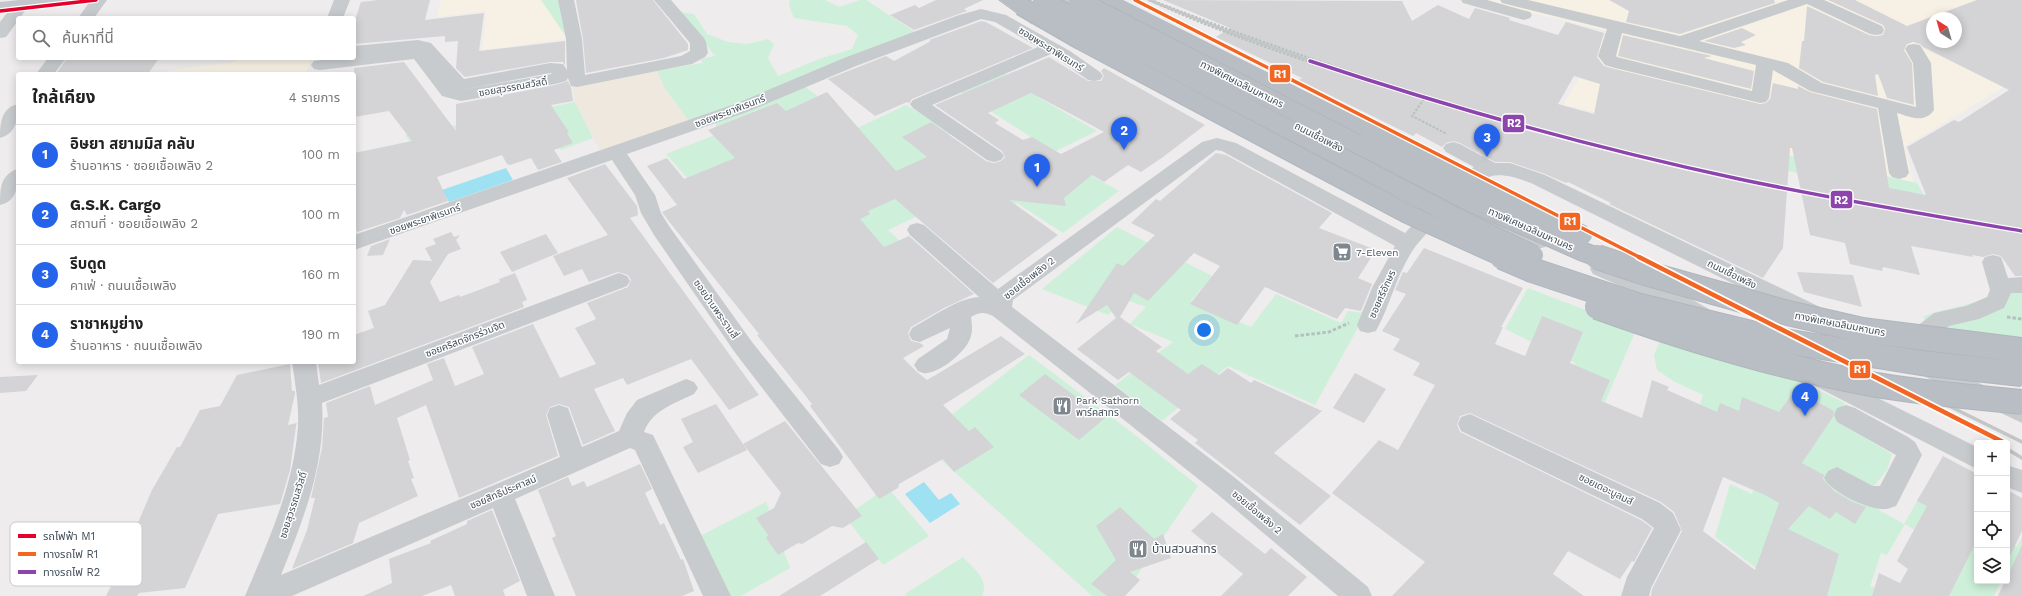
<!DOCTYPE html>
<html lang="th">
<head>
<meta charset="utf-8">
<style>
	body { margin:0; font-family:"Work Sans","Noto Sans Thai",sans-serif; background:#f6f6f6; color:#222 }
	.controls { position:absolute; right:12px; bottom:12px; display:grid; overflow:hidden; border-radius:4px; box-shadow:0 2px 10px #0003 }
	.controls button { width:36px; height:36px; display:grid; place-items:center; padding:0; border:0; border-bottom:1px solid #e0e0e0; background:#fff; color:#222; font:20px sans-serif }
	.compass { position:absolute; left:1926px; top:12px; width:36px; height:36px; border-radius:50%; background:#fff; box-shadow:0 2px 10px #0003; rotate:323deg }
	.you { position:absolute; left:1204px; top:330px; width:14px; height:14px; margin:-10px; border:3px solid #fff; border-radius:50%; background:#1a73e8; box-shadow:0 0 0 6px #1a73e833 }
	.badge { display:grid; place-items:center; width:26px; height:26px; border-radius:50%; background:#2563eb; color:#fff; font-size:13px; font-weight:700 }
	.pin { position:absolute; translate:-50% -33px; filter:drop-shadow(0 1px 2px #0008) }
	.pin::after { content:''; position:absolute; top:21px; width:14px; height:12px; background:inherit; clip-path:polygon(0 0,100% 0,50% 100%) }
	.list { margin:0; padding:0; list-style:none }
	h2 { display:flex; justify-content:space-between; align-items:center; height:52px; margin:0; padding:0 16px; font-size:17px }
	h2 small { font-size:13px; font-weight:400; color:#767676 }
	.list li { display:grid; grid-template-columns:26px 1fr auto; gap:12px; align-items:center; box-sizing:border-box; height:60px; padding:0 16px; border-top:1px solid #e0e0e0 }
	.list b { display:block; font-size:15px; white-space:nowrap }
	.list p { margin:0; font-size:13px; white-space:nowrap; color:#767676 }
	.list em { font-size:13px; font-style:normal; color:#767676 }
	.icon { flex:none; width:22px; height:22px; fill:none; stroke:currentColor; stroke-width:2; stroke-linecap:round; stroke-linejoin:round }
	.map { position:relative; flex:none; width:2022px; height:596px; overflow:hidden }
	.search { position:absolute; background:#fff; box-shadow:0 2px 10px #0003; left:16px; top:16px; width:340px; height:44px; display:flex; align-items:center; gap:10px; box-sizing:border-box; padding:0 14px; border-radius:4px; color:#767676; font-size:15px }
	.panel { position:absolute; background:#fff; box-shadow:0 2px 10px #0003; left:16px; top:72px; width:340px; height:292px; border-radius:4px }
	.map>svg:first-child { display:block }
	.commercial { fill:#f7f1e5; fill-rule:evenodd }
	.green { fill:#cef0da; fill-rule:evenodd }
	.sand { fill:#eee8df }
	.water { fill:#9ee1f2 }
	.building { fill:#d4d4d7; fill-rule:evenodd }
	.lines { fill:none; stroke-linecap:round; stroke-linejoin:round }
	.highway-casing { stroke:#b0b6bd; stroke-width:1 }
	.path-far1 { stroke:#b4c2be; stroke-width:2; stroke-dasharray:2.5 1.5; stroke-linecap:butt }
	.path { stroke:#b4c2be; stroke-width:3; stroke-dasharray:3.5 2; stroke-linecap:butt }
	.minor { fill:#c8cbce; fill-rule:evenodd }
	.major { fill:#c3c7cc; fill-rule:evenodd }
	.highway { fill:#b8bec4; fill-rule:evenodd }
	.rail-far1 { stroke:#c3c5c7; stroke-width:2.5 }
	.rail { stroke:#c3c5c7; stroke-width:3.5 }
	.highway-bridge-far1-casing { stroke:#b0b6bd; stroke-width:20; stroke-linecap:butt }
	.highway-bridge-casing { stroke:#b0b6bd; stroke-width:26; stroke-linecap:butt }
	.highway-bridge-far1 { stroke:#b8bec4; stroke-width:18 }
	.highway-bridge { stroke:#b8bec4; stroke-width:24 }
	.rail-1-far1-casing { stroke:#fff; stroke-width:6 }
	.rail-1-casing { stroke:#fff; stroke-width:8 }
	.rail-2-casing { stroke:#fff; stroke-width:6 }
	.rail-1-far1 { stroke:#f26522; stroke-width:3.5 }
	.rail-1 { stroke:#f26522; stroke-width:4.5 }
	.rail-2 { stroke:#8e44ad; stroke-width:3.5 }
	.metro-1-casing { stroke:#fff; stroke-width:6 }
	.metro-1 { stroke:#e4002b; stroke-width:3.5 }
	.labels { text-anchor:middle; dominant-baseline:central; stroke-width:3; stroke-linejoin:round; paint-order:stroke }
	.street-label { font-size:10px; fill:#424f5b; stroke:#fff }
	.poi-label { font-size:10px; fill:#424f5b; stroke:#fff; text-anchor:start }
	.near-poi-label { font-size:12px; fill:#424f5b; stroke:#fff; text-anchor:start }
	.key { fill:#fff; stroke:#c6cace; stroke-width:1 }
	.key-label { font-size:11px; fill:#424f5b }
	.line-badge { stroke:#fff; stroke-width:1.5 }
	.badge-label { font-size:11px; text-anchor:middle; font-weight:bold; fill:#fff }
</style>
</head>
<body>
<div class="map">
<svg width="2022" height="596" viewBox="0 0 2022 596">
	<rect width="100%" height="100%" fill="#eeecec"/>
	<g class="commercial">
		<path d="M441 0H541L568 39 482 50 486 11 437 17Z"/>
		<path d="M1480 0H2022V76L1905 146 1913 182 1563 105 1608 31ZM1932 18H1956V42H1932Z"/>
		<path d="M236 58H311L306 74H164L166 71 234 62Z"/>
	</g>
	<g class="green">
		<path d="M541 0H569L565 35Z"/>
		<path d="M790 0H825L839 7 860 0H866L915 32 746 101 689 121 665 89 657 71 703 63 700 59 715 56 680 12 694 14 707 34 728 42 747 44 768 39 774 44 768 58 778 76 819 59 852 49 858 35 847 26 794 18 789 5Z"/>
		<path d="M1004 73 1036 96 1097 131 1054 152 961 92Z"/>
		<path d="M803 85 831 106 813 149 906 105 953 131 937 151 952 174 1051 153 1119 191 1063 233 1017 203 996 214 966 193 888 230 901 242 882 250 716 211 666 154 720 133 714 122Z"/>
		<path d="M575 102 593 138 561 150 547 133 424 160 405 135Z"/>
		<path d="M1745 146 1917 183 1924 195 1837 183 1777 168Z"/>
		<path d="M1117 227 1212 276 1191 301 1251 327 1276 294 1341 323 1348 311 1364 313 1360 324 1315 405 1228 366 1162 421 1115 385 1173 342 1130 324 1146 307 1124 299 1108 315 1042 289Z"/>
		<path d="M1528 288 1612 320 1637 328 1595 425 1575 380V363L1505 329Z"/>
		<path d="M2022 290V340L1935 334 1923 317 1932 313 2005 295 2009 291Z"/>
		<path d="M1662 336 1803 382 1845 403 1836 421 1892 454 1887 470 1873 487 1824 479 1904 524 1920 496 1977 526V581H2001L1994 596H1807L1776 583 1715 537 1730 484 1752 494 1761 457 1697 417 1703 395 1675 382 1657 370 1654 355ZM1905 524 1926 537 1910 586 1870 587 1881 553 1887 555Z"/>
		<path d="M1029 355 1130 431 1198 486 1123 596H1092L919 440Z"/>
		<path d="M887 487 929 536 883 565 845 517Z"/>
		<path d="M766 502 790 568 741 596H731L700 536Z"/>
		<path d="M2022 536V582L2007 568V541L2017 547Z"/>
		<path d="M963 557C973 568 990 580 982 596H906L905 594Z"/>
	</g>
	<path class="sand" d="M657 71 665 89 689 121 601 153 575 102 573 84Z"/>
	<g class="water">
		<path d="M506 168 513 180 449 202 442 190Z"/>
		<path d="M924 482 939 500 951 493 960 504 930 523 905 494Z"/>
	</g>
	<g class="building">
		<path d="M378 0H430L425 20 484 13 479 51 565 41V65L563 62H550L465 77 456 68 458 41 445 42V36L354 44V23L361 2Z"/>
		<path d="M576 0H653L688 44V50L664 58 586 73 583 39Z"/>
		<path d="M936 0H983L964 9 967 11 914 30 890 15 915 5 919 8Z"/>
		<path d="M1163 0 1402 1 1412 21 1438 5 1469 19 1475 8 1510 18 1509 20 1558 35 1566 22 1604 33 1597 57 1604 66 1611 68 1760 104 1766 103 1770 99 1773 83 1798 89V86L1810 92 1877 109 1889 188 1926 195 1907 147 1954 120 1959 122 2009 90 1923 47 1920 44 1913 42 1907 44 1904 50 1912 63 1914 105 1887 98 1878 74 1875 75 1878 96 1823 82 1799 68 1802 41H1804L1807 6 1869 35 1876 36 1883 35 1885 29 1883 25 1828 0H1855L1907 26 1977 0H2022V276H2015L2001 256 1993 254 1983 257 1972 255 1973 257 1911 246 1920 275 1883 267 1882 271 1850 264 1845 243 1810 235 1792 148H1790L1783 248 1763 278 1609 204 1611 203 1568 182 1566 183 1545 174 1510 162H1495L1460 143 1453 141 1446 143 1442 147 1416 133 1413 136 1299 80 1302 78 1216 37 1230 28ZM1932 18H1956V42H1932ZM1574 76 1600 84 1594 114 1558 104Z"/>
		<path d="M1609 0H1774L1775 3 1680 34 1626 22 1629 11Z"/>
		<path d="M981 21 986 22 1033 48 912 99 909 103 907 102 875 116 828 79 886 56 894 61 931 41 929 40Z"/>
		<path d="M1742 28 1756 35 1741 42 1746 45 1734 48 1704 41Z"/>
		<path d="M1623 35 1712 56 1704 58 1754 71 1751 89 1618 56Z"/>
		<path d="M1049 57 1088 81H1101L1104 76 1101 71 1104 68 1205 125 1163 157 1141 172 1128 165 1104 182 1092 175 1064 198 1066 206 1009 200 1058 235 993 283 895 199 868 211 870 214 860 219 884 247 909 236 974 294 944 308 911 327 908 333 911 341 920 343 924 346 903 358 917 372 927 380 1001 336 1025 354 943 405 969 431 975 427 994 447 954 472 943 459 899 484 898 488 879 499 810 406 812 404 757 335 759 334 667 219 662 212 677 205 647 166 667 158 684 179 735 158 708 130 777 103 786 111 827 92 896 171 927 157 902 137 931 122 986 161 994 163 1001 161 1005 157 1002 151 935 105ZM1031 93 1071 114 1104 132 1061 154 1032 137 1023 140 995 123 999 120 988 113Z"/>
		<path d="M67 58H159L148 74H56Z"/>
		<path d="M404 62 456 131V104L555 85 568 81 571 87 573 101 551 105 569 132 567 133 573 143 554 150 562 162 538 170 531 158 510 165 507 164 502 155 437 177 448 201 407 215 404 210 400 218 357 232 354 220V153L412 141 389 111 354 117V68Z"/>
		<path d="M1216 153 1226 155 1332 213 1319 228 1376 250 1358 278 1372 284 1361 311 1345 308 1337 319 1265 287 1237 325 1190 304 1220 266 1194 253 1148 301 1134 293 1120 317 1162 347 1156 351 1188 374 1202 364 1219 375 1228 368 1251 383 1254 380 1322 411 1274 453 1331 496 1300 525 1195 443 1198 440 1170 419 1181 410 1129 372 1118 380 1077 349 1116 318 1107 305 1076 324 1117 263 1123 266 1155 235 1131 223 1156 199 1160 201Z"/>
		<path d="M605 164 637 206 638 215 630 218 759 395 729 410 691 359 627 385 623 378 594 389 615 431 583 445 569 407 559 404 550 407 546 415 558 456 459 498 426 405 397 418 410 460 408 461 414 478 411 479 418 496 359 523 353 543 292 569 307 530 315 498H311L322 448 324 418 328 417 326 403 370 386 375 405 433 380 427 364 444 358 455 386 484 374 472 347 533 324 560 378 596 364 575 328 596 319 587 303 628 287 631 280 628 275 618 272 589 282 582 269 564 276 553 256 608 235 567 178Z"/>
		<path d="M451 232 454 237 460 235 456 240 461 249 448 254 430 282 440 302 459 295 460 297 500 282 499 279 515 273 527 300 522 302 524 307 321 383 318 362H354V335L374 328 368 311 385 305 413 260 432 261 425 248 436 244 433 239Z"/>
		<path d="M546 234 558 253 512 272 500 252Z"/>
		<path d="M390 239 383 255 367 256 371 246Z"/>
		<path d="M1424 248 1523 288 1501 327H1503L1495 344 1525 356 1542 316 1583 332 1570 363 1610 380 1601 401 1642 418 1652 380 1669 387 1667 390 1717 412 1720 403 1739 411 1742 397 1779 412 1795 390 1834 411 1833 417 1802 463 1824 475 1823 479 1834 491 1851 501 1866 507 1855 524 1836 512 1830 519 1809 506 1788 529 1839 554 1827 596H1651L1652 589 1682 531 1674 512 1661 502 1470 413 1460 416 1457 425 1460 432 1641 520 1652 528 1634 562 1632 561 1620 579 1568 551 1553 574 1584 596H1392L1425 562 1332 493 1379 440 1398 450 1435 385 1413 375 1420 363 1393 350 1400 339 1382 331 1406 294 1395 290 1403 272 1407 273ZM1723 477 1765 495 1779 503 1755 570 1703 531Z"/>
		<path d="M1797 272 1853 275 1862 307 1804 292Z"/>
		<path d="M290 364 292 391H295V394L288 425 297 423 296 426 290 470 280 504 218 514 185 588 139 593 137 596H106L142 524 137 525 152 490 177 447H180L200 410 220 406 237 375Z"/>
		<path d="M1355 373 1386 389 1364 423 1333 408Z"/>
		<path d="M1045 374 1105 418 1079 440 1019 395Z"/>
		<path d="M38 375 26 391 0 393V377Z"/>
		<path d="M716 404 747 450 698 473 683 447 693 442 681 419Z"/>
		<path d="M785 421 862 516 843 528 832 526 802 544 798 543 778 555 766 538 768 535 756 518 774 508 781 493 743 444Z"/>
		<path d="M1943 456 1977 474V540L1949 596H1872L1879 573 1900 583 1908 569 1897 561 1927 506 1917 501Z"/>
		<path d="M640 464 652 489 645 493 660 525 664 523 681 560 683 559 694 591 682 596H576L552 538 556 536 538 490 568 477 572 486 584 481 587 487Z"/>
		<path d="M2007 490 2022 498V531L2007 562Z"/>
		<path d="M1120 507 1154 539 1163 534 1171 558 1130 572 1140 580 1125 596H1107L1091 584 1116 560 1096 526Z"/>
		<path d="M492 510 520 581 503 590 505 596H455L451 585 422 596H363L392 583 389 559 431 543 430 541 467 524V521Z"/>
		<path d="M1212 512 1265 554 1271 548 1307 577 1288 596H1221L1243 574 1191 531Z"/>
		<path d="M866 542 879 559 820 596H779Z"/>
		<path d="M2022 545V596H1998L2005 581H2007V577Z"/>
	</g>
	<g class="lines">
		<defs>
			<g id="highway">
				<path d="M999 0H1018L1045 20 1043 23 1037 25 1031 23Z"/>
				<path d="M1101 0H1122L1376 127 1378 131 1376 135 1369 137 1362 135 1103 3Z"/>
			</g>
		</defs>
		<use href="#highway" class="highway-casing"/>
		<g class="path-far1">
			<path d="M1149 0C1229 37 1313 64 1397 90 1601 155 1811 198 2022 233"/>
			<path d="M1154 1C1282 51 1412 94 1544 130 1702 173 1861 203 2022 229"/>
			<path d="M1424 99 1412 116 1447 134"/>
		</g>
		<g class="path">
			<path d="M2007 317 2022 319"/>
			<path d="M1295 336 1329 332 1349 323"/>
		</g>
		<g class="minor">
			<path d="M91 0H107L94 18H78Z"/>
			<path d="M334 0H350L343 18H327Z"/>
			<path d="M558 0H574L582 39 585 75 681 56 690 51V43L654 0H671L704 38 706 42 708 53 705 57 692 64 577 87 571 86 568 78 566 81 555 84 461 101 442 96 414 59 320 70 314 69 311 65 314 61 336 58H354V46L418 40 431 43 464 79 550 63 563 64 567 70 566 39ZM552 73 551 74 461 90 550 73Z"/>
			<path d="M1056 0H1076L1102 15 1104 18 1102 21 1096 23 1090 21 1058 3Z"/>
			<path d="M1461 0H1487L1530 12 1532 15 1530 18 1524 20 1463 3Z"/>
			<path d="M1500 0H1528L1680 36 1788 0H1824L1882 26 1884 30 1882 34 1876 35 1870 34 1807 4 1699 41 1788 63 1822 83 1916 107 1913 63 1905 49 1908 45 1914 44 1920 45 1931 63 1934 110C1924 124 1911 117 1897 113L1909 173 1906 177 1899 179 1892 177 1889 173 1878 108 1810 91 1773 70 1769 98 1766 102 1760 103 1611 67 1605 65 1598 56 1607 29 1502 3ZM1622 33 1756 65 1752 91 1617 57 1616 56Z"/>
			<path d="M16 1 25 0 30 4 6 37 0 38V22Z"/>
			<path d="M981 9 1006 15 1070 51 1100 72 1103 76 1100 80 1094 81 1088 80 1051 54 932 105 1001 152 1004 156 1001 160 994 162 987 160 913 108 910 104 913 100 1038 47 995 22 981 19 856 66 747 112 627 154 655 195 661 213 669 226 752 342 839 450 843 457 839 464 830 467 821 464 736 354 654 235 641 213 635 195 612 160 354 250V235L735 104 844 58 959 15Z"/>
			<path d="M48 58H66L54 74H36Z"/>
			<path d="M18 104C18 118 17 133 0 138 0 123 1 108 18 104Z"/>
			<path d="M1217 138 1236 143 1405 233 1433 203 1395 183 1392 179 1395 175 1402 173 1444 192 1458 177 1474 167 1446 152 1443 148 1446 144 1453 142 1460 144 1495 163H1510L1545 175 1820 307 1823 313 1820 319 1812 321 1804 319 1531 183C1497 170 1484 172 1459 199L1545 237 1548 242 1545 247 1538 249 1531 247 1449 210C1438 222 1425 234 1415 247 1397 272 1391 304 1376 331L1368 333 1360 331 1357 325 1372 288 1395 246 1222 151 1216 150 1013 300 1012 307 1234 477 1368 587 1372 596H1338L1216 493 993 316C984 312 980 312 971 317 972 324 973 331 970 339 965 352 941 372 927 373 924 374 921 372 918 371L914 365 918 359 947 339 950 328 920 342 912 340 909 334 912 328C931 318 958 298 979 297L910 235 907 230 910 225 917 223 924 225 998 289 1202 142Z"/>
			<path d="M18 169C18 184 18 201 0 205 0 190 0 174 18 169Z"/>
			<path d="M1993 255 2001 257 2008 278 2022 277V293H2011L2004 308 1979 319 1949 326 1905 360 1897 363 1889 360 1885 354 1889 348 1934 313 1966 306 1987 297 1990 290 1982 262 1985 257Z"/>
			<path d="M1601 262C1622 268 1711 303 1720 319L1717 325 1709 327 1701 325 1672 309 1593 274 1590 269 1593 264Z"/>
			<path d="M619 273 627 276 630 281 627 286 322 403C326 464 303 520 281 575L560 457 547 415 550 408 559 405 568 408 582 447 619 431 627 413 637 400 686 379 694 382 698 388 694 394C674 404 652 410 644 432L653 435 731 596H703L635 450 630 448 515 499 555 596H527L493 508 292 596H245C268 541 294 486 298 426 299 404 295 383 292 362H316L319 385Z"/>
			<path d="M1921 356 2022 403V423L1913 371 1909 365 1913 359Z"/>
			<path d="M1819 369 1977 447V469L1811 384 1807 378 1811 372Z"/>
			<path d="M1846 405 1855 408 1908 437 1915 442 1922 455 1896 506C1893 507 1890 508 1887 509 1870 511 1832 493 1824 478L1828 471 1837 467 1873 486H1880L1896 455 1837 422 1834 415 1837 408Z"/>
			<path d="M1470 414 1660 503 1673 513 1681 530 1651 588 1649 596H1621L1627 577 1654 528 1642 519 1461 431 1458 424 1461 417Z"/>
			<path d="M2007 465 2022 470V493L2007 487Z"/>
		</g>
		<path class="major" d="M19 0H70L68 3 62 5 0 12V2Z"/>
		<use href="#highway" class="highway"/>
		<g class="rail-far1">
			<path d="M1135 0 1641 258"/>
			<path d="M1149 0 1232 33 1359 78 1583 142 1740 180 2022 231"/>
		</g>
		<g class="rail">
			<path d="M1639 257 2005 443"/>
			<path d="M1922 395 1947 405 2022 442"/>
			<path d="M2007 449 2022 458"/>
		</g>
		<defs>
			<g id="highway-bridge-far1">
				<path d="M1042 0 1448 213 1534 255"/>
				<path d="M1078 0 1472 203 1581 251 1600 258"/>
				<path d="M1021 6 1080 40 1407 214 1504 258"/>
				<path d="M1369 131 1475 186 1583 235"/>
			</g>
			<g id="highway-bridge">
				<path d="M1502 257 1532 270 1640 306 1784 341 1921 363 2022 374"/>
				<path d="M1597 257 1645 273 1788 313 1862 330 2022 350"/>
				<path d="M1597 307C1686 339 1778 367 1871 384 1921 393 1972 397 2022 402"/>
			</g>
		</defs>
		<use href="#highway-bridge-far1" class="highway-bridge-far1-casing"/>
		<use href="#highway-bridge" class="highway-bridge-casing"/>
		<use href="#highway-bridge-far1" class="highway-bridge-far1"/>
		<use href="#highway-bridge" class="highway-bridge"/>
		<defs>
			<path id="rail-1-far1" d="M1135 0 1641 258"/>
			<path id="rail-1" d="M1639 257 2005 443"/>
			<path id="rail-2" d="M1310 61C1451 108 1594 148 1739 179 1833 199 1928 215 2022 231"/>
		</defs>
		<use href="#rail-1-far1" class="rail-1-far1-casing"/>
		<use href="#rail-1" class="rail-1-casing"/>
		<use href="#rail-2" class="rail-2-casing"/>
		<use href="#rail-1-far1" class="rail-1-far1"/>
		<use href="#rail-1" class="rail-1"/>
		<use href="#rail-2" class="rail-2"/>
		<defs>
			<path id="metro-1" d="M0 11 96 0"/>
		</defs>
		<use href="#metro-1" class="metro-1-casing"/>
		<use href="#metro-1" class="metro-1"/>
	</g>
	<defs>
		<symbol id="supermarket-square" viewBox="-11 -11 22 22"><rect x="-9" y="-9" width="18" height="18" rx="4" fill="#7e868e" stroke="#fff"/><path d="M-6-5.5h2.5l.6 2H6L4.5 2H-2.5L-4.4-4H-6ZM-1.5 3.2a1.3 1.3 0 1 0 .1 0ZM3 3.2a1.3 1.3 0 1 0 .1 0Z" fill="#fff"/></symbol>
		<symbol id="restaurant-square" viewBox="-11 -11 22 22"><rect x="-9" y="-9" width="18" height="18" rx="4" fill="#7e868e" stroke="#fff"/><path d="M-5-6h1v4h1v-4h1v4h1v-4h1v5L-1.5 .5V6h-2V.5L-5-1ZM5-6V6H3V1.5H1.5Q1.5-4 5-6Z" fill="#fff"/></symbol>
	</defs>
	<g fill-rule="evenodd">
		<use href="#supermarket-square" x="1331" y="241" width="22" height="22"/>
		<use href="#restaurant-square" x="1051" y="395" width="22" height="22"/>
		<use href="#restaurant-square" x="1127" y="538" width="22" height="22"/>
	</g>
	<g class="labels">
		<g class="street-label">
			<text transform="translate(1051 49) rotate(32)">ซอยพระยาพิเรนทร์</text>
			<text transform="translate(1242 84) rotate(27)">ทางพิเศษเฉลิมมหานคร</text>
			<text transform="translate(513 87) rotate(-10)">ซอยสุวรรณสวัสดิ์</text>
			<text transform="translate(730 111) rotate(-21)">ซอยพระยาพิเรนทร์</text>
			<text transform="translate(1319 137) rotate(27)">ถนนเชื้อเพลิง</text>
			<text transform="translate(425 219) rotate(-19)">ซอยพระยาพิเรนทร์</text>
			<text transform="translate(1531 229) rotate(24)">ทางพิเศษเฉลิมมหานคร</text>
			<text transform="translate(1732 274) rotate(26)">ถนนเชื้อเพลิง</text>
			<text transform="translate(1029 278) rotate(-38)">ซอยเชื้อเพลิง 2</text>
			<text transform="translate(1382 294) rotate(-66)">ซอยศรีอักษร</text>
			<text transform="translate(716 309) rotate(55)">ซอยบ้านพระรามสี่</text>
			<text transform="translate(1840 324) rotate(11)">ทางพิเศษเฉลิมมหานคร</text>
			<text transform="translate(465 339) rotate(-21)">ซอยคริสตจักรร่วมจิต</text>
			<text transform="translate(1606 489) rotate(26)">ซอยเดอะบูลมส์</text>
			<text transform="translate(503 492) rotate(-23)">ซอยสิทธิประศาสน์</text>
			<text transform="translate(293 505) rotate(-72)">ซอยสุวรรณสวัสดิ์</text>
			<text transform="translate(1257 512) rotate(40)">ซอยเชื้อเพลิง 2</text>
		</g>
		<g class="poi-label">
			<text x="1356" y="252">7-Eleven</text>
			<text x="1076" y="400">Park Sathorn<tspan x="1076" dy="12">พาร์คสาทร</tspan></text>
		</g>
		<g class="near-poi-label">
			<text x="1152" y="549">บ้านสวนสาทร</text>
		</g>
	</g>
	<rect x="10" y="522" width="132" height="64" rx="6" class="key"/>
	<rect x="18" y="534" width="18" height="4" fill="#e4002b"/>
	<rect x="18" y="552" width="18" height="4" fill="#f26522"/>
	<rect x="18" y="570" width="18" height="4" fill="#8e44ad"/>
	<g class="key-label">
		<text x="43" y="540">รถไฟฟ้า M1</text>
		<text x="43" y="558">ทางรถไฟ R1</text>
		<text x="43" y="576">ทางรถไฟ R2</text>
	</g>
	<g class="line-badge">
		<rect x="1269" y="64" width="22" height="19" rx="4" fill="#f26522"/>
		<rect x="1502" y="114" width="23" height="19" rx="4" fill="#8e44ad"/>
		<rect x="1830" y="190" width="23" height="19" rx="4" fill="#8e44ad"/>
		<rect x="1559" y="212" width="22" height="19" rx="4" fill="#f26522"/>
		<rect x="1849" y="360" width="22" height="19" rx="4" fill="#f26522"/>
	</g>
	<g class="badge-label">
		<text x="1280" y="78">R1</text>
		<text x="1514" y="127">R2</text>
		<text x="1841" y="204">R2</text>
		<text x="1570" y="225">R1</text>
		<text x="1860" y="373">R1</text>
	</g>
</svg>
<div class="controls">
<button>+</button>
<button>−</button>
<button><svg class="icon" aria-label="locate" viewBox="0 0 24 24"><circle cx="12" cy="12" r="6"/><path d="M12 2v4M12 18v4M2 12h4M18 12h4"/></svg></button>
<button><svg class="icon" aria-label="layers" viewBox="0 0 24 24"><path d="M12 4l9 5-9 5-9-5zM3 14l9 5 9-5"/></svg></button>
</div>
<svg class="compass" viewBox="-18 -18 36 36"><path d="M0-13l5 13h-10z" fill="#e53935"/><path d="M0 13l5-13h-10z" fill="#767676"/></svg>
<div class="you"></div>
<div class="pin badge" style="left:1037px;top:187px">1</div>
<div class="pin badge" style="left:1124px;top:150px">2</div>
<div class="pin badge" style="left:1487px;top:157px">3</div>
<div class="pin badge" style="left:1805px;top:416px">4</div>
<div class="search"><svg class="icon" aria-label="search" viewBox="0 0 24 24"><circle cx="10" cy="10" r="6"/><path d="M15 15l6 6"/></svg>ค้นหาที่นี่</div>
<section class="panel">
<h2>ใกล้เคียง<small>4 รายการ</small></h2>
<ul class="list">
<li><span class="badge">1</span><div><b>อิษยา สยามมิส คลับ</b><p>ร้านอาหาร · ซอยเชื้อเพลิง 2</p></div><em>100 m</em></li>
<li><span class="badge">2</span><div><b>G.S.K. Cargo</b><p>สถานที่ · ซอยเชื้อเพลิง 2</p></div><em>100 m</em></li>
<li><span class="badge">3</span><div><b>รีบดูด</b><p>คาเฟ่ · ถนนเชื้อเพลิง</p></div><em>160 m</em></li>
<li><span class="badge">4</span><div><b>ราชาหมูย่าง</b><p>ร้านอาหาร · ถนนเชื้อเพลิง</p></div><em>190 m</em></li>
</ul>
</section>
</div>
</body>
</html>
